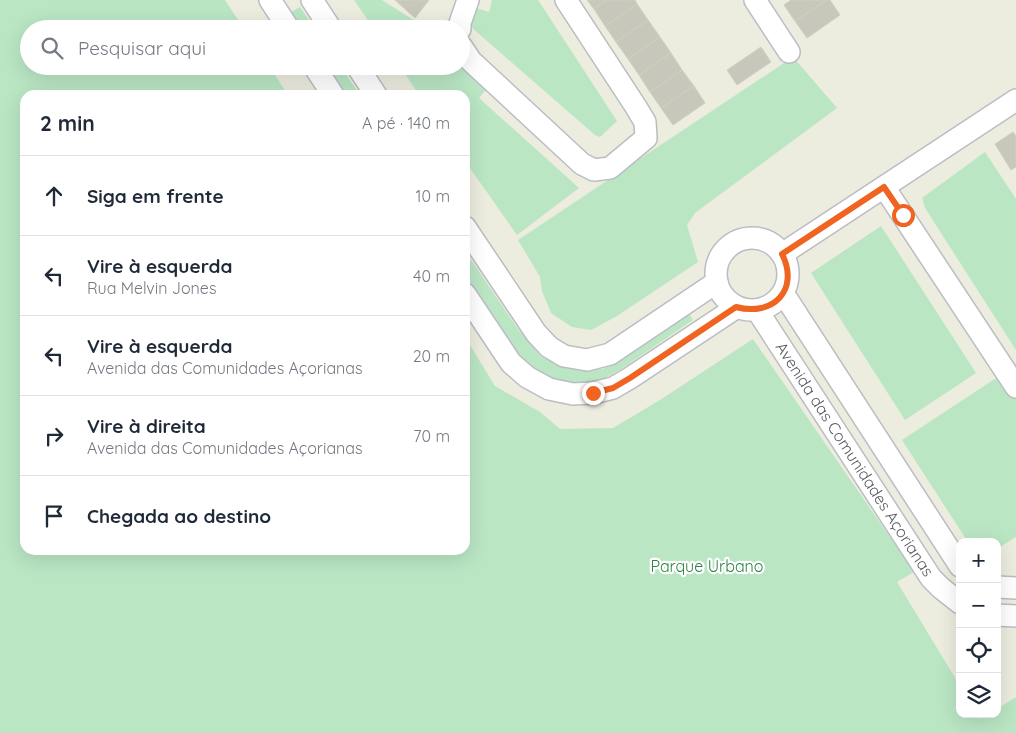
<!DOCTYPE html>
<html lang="pt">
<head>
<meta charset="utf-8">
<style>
	body { margin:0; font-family:Quicksand,sans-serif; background:#f2f2f3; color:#1f2937 }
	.controls { position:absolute; right:15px; bottom:15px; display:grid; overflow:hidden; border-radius:10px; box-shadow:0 5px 20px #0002 }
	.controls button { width:45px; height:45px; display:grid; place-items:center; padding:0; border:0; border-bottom:1px solid #e0e1e3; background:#fff; color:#1f2937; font:25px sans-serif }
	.stop { position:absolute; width:15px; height:15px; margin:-11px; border:4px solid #f06421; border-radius:50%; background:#fff }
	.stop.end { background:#f06421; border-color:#fff; box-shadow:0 1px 5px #0008 }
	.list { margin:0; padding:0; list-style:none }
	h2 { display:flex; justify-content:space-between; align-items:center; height:65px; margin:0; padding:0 20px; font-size:21px }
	h2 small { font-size:16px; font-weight:400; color:#747a83 }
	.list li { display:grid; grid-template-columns:32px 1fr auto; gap:15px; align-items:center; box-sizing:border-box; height:80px; padding:0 20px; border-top:1px solid #e0e1e3 }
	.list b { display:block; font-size:19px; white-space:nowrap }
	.list p { margin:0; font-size:16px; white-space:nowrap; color:#747a83 }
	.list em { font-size:16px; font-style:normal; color:#747a83 }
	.icon { flex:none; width:28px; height:28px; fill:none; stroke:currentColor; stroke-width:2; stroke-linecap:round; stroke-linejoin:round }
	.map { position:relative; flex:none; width:1016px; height:733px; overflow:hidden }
	.search { position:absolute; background:#fff; box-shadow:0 5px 20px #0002; left:20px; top:20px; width:450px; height:55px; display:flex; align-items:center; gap:12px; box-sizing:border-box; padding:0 18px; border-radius:28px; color:#747a83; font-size:19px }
	.panel { position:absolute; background:#fff; box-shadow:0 5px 20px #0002; left:20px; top:90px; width:450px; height:465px; border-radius:15px }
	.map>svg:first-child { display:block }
	.green { fill:#bae6c4 }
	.building { fill:#c7c7bc; stroke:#d1d0bd }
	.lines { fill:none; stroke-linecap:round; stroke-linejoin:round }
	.minor-casing { stroke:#bcbdc4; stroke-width:24 }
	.minor { stroke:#fff; stroke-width:21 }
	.route { stroke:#f06421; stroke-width:6 }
	.labels { text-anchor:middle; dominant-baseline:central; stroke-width:4.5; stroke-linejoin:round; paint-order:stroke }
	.street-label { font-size:16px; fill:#585a61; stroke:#fff }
	.park-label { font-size:16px; fill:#2f8147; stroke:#fff }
</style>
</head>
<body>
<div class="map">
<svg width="1016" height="733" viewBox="0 0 1016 733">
	<rect width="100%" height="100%" fill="#ececdf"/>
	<g class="green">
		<path d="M0 0H225L244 29H29V66H269L288 95H25V550H465V337L495 386 540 412 560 429 613 428 660 400 753 339 914 572 897 582 960 686V714H976L980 719 988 714H997V709L1016 697V733H0Z"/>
		<path d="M354 0H382L412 19 435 29H374Z"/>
		<path d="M492 0H538L617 121 600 137 595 135 471 27 476 8 489 12Z"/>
		<path d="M300 7 315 29H296L287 14Z"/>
		<path d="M793 57 837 108 695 213 687 225 698 262 617 316 591 330 572 327 551 313 542 291 540 277 518 240Z"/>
		<path d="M461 62 488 87 479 98 579 188 517 235 465 161V95H419L400 66H461Z"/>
		<path d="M322 66H340L360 95H341Z"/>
		<path d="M985 152 1016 199V350L925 208 922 198Z"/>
		<path d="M881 226 976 373 905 420 811 273Z"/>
		<path d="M465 251 518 329 541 357 565 367 584 369H603L640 348 688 312 693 320 621 369 601 380 585 384 562 383 541 377 524 364 465 278Z"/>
		<path d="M1016 365V537L997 549V542H968L902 440Z"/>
	</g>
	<g class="building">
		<path d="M395 0H429L415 18Z"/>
		<path d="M587 0H607L594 9Z"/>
		<path d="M607 0H635L637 4 605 26 594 9Z"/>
		<path d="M791 0H827L795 21 784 5Z"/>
		<path d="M827 0H830L840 15 807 38 795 21Z"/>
		<path d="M637 4 648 20 616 42 605 26Z"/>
		<path d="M648 20 660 37 628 59 616 42Z"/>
		<path d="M660 37 671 53 639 75 628 59Z"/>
		<path d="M761 47 771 62 737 85 727 70Z"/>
		<path d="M671 53 682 70 650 92 639 75Z"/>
		<path d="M682 70 694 86 661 108 650 92Z"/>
		<path d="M694 86 705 103 673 125 661 108Z"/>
		<path d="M1013 132 1016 136V167L1011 170 995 144Z"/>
	</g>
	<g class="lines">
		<defs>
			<g id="minor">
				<path d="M270 0 289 29"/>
				<path d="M312 0 331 29"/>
				<path d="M755 0 789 52"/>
				<path d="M460 29V23L468 0"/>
				<path d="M461 46 471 61 582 164 594 170 610 168 646 138 645 122 636 107 566 0"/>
				<path d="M314 66 333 95"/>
				<path d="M357 66 376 95"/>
				<path d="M884 187 1016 387"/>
				<path d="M465 227 536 333 549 347 564 356 587 360 610 354 717 282"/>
				<circle cx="752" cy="274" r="36"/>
				<path d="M782 254 1016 100"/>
				<path d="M783 293 960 566"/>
				<path d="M465 294 511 363 527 377 549 389 573 394 593 393 613 388 630 378 737 307"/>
				<path d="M757 310 931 578 941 588 960 603"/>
				<path d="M997 587 1016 588"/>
				<path d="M997 615 1016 616"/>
			</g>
		</defs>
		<use href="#minor" class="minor-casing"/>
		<use href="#minor" class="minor"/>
	</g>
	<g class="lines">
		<path class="route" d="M593 393 613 388 630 378 736 307C773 317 800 290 782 254L884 187 903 215"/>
	</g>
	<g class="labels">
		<g class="street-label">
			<text transform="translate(855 459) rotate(57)">Avenida das Comunidades Açorianas</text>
		</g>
		<g class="park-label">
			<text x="707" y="566">Parque Urbano</text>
		</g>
	</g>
</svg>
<div class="controls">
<button>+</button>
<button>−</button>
<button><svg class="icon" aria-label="locate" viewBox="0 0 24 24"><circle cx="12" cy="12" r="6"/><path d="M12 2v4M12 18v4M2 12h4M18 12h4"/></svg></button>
<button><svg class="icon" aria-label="layers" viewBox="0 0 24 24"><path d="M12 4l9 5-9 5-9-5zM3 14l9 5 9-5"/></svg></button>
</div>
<div class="stop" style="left:903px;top:215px"></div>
<div class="stop end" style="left:593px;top:393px"></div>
<div class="search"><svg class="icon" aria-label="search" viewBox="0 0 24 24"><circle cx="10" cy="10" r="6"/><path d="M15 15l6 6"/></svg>Pesquisar aqui</div>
<section class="panel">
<h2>2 min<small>A pé · 140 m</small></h2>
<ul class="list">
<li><svg class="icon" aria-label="ahead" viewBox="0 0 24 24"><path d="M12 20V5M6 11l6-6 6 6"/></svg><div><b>Siga em frente</b></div><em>10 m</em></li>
<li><svg class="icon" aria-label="left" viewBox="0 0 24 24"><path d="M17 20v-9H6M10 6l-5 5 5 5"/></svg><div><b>Vire à esquerda</b><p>Rua Melvin Jones</p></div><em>40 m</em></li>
<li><svg class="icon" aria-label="left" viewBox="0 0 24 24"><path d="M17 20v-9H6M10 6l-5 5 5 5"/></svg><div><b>Vire à esquerda</b><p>Avenida das Comunidades Açorianas</p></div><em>20 m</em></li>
<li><svg class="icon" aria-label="right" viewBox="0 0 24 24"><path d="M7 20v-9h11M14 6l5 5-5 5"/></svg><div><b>Vire à direita</b><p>Avenida das Comunidades Açorianas</p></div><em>70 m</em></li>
<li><svg class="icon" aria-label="arrive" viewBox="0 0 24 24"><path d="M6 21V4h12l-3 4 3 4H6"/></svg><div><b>Chegada ao destino</b></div></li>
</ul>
</section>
</div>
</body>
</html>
